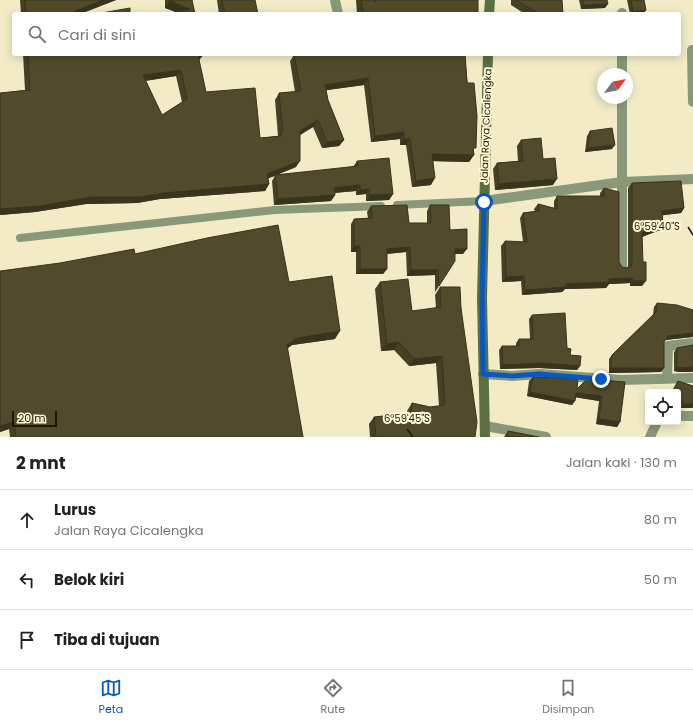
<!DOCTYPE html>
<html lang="id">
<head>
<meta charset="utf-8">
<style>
	body { margin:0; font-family:Poppins,sans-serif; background:#f2f2f2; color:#202124 }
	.controls { position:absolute; right:12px; bottom:12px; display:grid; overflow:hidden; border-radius:4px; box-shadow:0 2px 10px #0003 }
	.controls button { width:36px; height:36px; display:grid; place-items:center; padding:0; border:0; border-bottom:1px solid #e0e0e0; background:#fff; color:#202124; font:20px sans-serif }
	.compass { position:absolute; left:597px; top:68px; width:36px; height:36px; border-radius:50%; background:#fff; box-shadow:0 2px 10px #0003; rotate:58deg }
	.scale { position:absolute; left:12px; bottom:10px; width:45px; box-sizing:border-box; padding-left:4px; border:2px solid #1c190c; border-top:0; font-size:11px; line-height:14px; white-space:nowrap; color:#1c190c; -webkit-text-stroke:3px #fff8d3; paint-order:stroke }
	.stop { position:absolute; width:12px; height:12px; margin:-9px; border:3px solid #0858c1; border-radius:50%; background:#fff }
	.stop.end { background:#0858c1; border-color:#fff; box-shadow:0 1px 4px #0008 }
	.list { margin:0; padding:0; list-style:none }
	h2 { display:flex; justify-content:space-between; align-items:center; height:52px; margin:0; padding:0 16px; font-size:17px }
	h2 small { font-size:13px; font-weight:400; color:#757577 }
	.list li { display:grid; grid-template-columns:26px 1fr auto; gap:12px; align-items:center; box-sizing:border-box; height:60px; padding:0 16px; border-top:1px solid #e0e0e0 }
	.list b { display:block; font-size:15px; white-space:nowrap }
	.list p { margin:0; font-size:13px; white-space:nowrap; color:#757577 }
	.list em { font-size:13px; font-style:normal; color:#757577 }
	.icon { flex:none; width:22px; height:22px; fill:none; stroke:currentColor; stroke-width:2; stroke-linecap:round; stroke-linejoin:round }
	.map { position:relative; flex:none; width:693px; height:437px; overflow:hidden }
	.search { position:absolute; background:#fff; box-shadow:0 2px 10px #0003; left:12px; right:12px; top:12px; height:44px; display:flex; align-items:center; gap:10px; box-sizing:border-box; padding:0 14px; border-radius:4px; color:#757577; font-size:15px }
	.sheet { height:232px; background:#fff }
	nav { display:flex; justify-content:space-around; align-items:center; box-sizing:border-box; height:56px; border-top:1px solid #e0e0e0; background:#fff; font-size:11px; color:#757577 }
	nav a { display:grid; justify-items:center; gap:2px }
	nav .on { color:#0858c1 }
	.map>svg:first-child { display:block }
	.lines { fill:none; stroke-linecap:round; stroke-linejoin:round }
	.service { stroke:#889879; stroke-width:8 }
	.minor { stroke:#889879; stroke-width:10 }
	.secondary { stroke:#5b7042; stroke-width:10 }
	.wall { fill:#464025; fill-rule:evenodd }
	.shaded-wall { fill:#39341e }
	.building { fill:#514b2b; stroke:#39341e; fill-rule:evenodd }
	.route { stroke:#0858c1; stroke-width:5 }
	.ticks { fill:none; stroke:#1c190c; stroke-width:1.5 }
	.labels { text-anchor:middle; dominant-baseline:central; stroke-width:4; stroke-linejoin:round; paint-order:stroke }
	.street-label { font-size:10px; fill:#1c190c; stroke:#fff8d3 }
	.ticks-label { font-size:10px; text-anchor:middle; fill:#1c190c; stroke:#fff8d3; stroke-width:4; stroke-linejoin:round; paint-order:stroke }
</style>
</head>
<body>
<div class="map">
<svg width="693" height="437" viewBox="0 0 693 437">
	<rect width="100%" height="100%" fill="#f2ebc6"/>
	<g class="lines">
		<g class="service">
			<path d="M397 205 484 201"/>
			<path d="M20 238 275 210 381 206"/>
		</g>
		<g class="minor">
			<path d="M335 0 338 14"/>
			<path d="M622 13V14"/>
			<path d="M692 50 693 102"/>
			<path d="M622 54V74"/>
			<path d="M622 98V267"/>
			<path d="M484 201 622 182 693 179"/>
			<path d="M483 374 512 376 539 374 621 380 693 378"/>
			<path d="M667 378 668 346 693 343"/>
			<path d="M678 416H693"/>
			<path d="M485 426 546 437"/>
			<path d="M650 437 657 422"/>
		</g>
		<g class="secondary">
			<path d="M489 14 490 0"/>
			<path d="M485 437 482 298 488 54"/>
		</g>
	</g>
	<g class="wall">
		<path d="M20 0H116L80 14H21Z"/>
		<path d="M165 0H192L176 12 165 8Z"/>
		<path d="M217 0H255L258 14H219Z"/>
		<path d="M356 0H478V14H357Z"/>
		<path d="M511 0H562L563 14H525L511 5Z"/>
		<path d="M579 0H607L605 8 581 9Z"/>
		<path d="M627 0H644L646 10 643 14H630Z"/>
		<path d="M23 54H204L199 60 206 92 260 138 278 136 275 100 279 93 295 92 290 61 294 55 297 54H465L474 155 469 162 433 161 431 185 412 187 406 145H400V139L371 142 364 85 326 90 328 100 344 140 339 146 322 148 313 127 300 135 296 167 276 175 353 167 357 161 393 194 389 200 366 201V194L356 195V191L335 193V195L331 201 274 205 272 181 275 176 268 178 269 184 265 191 160 199 137 203 86 204 35 212 0 215V93L25 90ZM176 76 182 102 162 115 145 81Z"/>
		<path d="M590 131 612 149 585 152 587 136Z"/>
		<path d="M521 140 543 159 553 185 495 190 493 169 497 163 518 161 517 146Z"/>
		<path d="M632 183 684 208 681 213 662 215 663 225 660 230 642 237V286H630V283L609 284 606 288 565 289 562 292 522 295 521 281 502 282 501 246 505 241 523 242 520 218 523 213 535 211 534 209 538 204 554 208V201L557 196H600V193L604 188 619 262 622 267 626 268 628 267V188Z"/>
		<path d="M430 205 450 230 463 254H455L439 286 435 292V275L407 276 406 252 387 254V269L383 274H356V252H351V224L354 219 368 218 367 212 371 206 409 223H427V211Z"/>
		<path d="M135 254 289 282 335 339 292 345 287 349 303 437H10L9 429 0 432Z"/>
		<path d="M380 282 412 311 436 308 435 295 440 287 461 308 475 437H370L369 424 374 417 407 414V411L412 403 430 407 439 406 436 363 409 366 394 350 381 351 375 289Z"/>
		<path d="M657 303 693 310V337L665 340 664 342V368L661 372 609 373V359L612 355 653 315 654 307Z"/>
		<path d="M532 315 567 348 570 355 580 366 577 370 539 368 500 369 499 350 502 346H516V343L519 339H530L529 319Z"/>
		<path d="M693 345V371L692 372H679L674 371V352L677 348Z"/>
		<path d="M533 377 577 389 625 382 620 422 617 427 596 424 599 401 576 397 572 405 527 396 529 381Z"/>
		<path d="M678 381 693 386V407L692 408H681L678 405V392H672Z"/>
		<path d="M508 431 539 437H504Z"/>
	</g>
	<g class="shaded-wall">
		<path d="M103 0H116L80 14H72L73 12Z"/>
		<path d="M170 1 190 9 181 14 165 8Z"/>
		<path d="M608 4 605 8 581 9 583 5Z"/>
		<path d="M646 10 643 14H632L633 12Z"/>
		<path d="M204 54 199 60 193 62 198 55Z"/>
		<path d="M181 70 176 76 138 82 143 75Z"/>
		<path d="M368 78 364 85 321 91 325 85Z"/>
		<path d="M318 120 313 127 295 138 300 131Z"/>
		<path d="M404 132 400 139 371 142 375 136Z"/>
		<path d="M404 139H410L406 145H400Z"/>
		<path d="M344 140 339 146 322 148 327 142Z"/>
		<path d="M615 145 612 149 585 152 588 148Z"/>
		<path d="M432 154 474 155 469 162 427 161Z"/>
		<path d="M300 161 296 167 262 181 267 174Z"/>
		<path d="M435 178 431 185 412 187 416 181Z"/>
		<path d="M557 179 553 185 495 190 499 184Z"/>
		<path d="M269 184 265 191 160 199 137 203 86 204 35 212 0 215V209L91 197 164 193Z"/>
		<path d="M360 185 356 191 330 193 334 188Z"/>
		<path d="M369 189 366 194 356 195 360 190Z"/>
		<path d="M393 194 389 200 366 201 370 195Z"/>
		<path d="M335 195 331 201 274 205 278 199Z"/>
		<path d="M684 208 681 213 658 216 662 211Z"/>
		<path d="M663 225 660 230 639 238 642 233Z"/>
		<path d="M354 246H360L356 252H351Z"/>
		<path d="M410 247 406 252 384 254 387 249Z"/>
		<path d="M455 249H467L463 254H451Z"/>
		<path d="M360 269H387L383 274H356Z"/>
		<path d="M411 270H438L435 275 407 276Z"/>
		<path d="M524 276 521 281 502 282 506 277Z"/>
		<path d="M633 278 630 283 609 284 606 288 565 289 562 292 522 295 525 290 566 284 609 279Z"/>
		<path d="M633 281H646L642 286H630Z"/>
		<path d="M340 331 335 339 292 345 281 353 287 345 297 338Z"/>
		<path d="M693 333V335L692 337 665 340 668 336Z"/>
		<path d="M399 342 394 350 381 351 387 344Z"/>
		<path d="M442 356 436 363 409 366 414 359Z"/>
		<path d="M542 363 580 366 577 370 539 368 500 369 503 365Z"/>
		<path d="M677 367H693V371L692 372H679L674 371Z"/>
		<path d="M611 368H664L661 372 609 373Z"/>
		<path d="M530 392 575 401 572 405 527 396Z"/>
		<path d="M576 393 602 396 599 401 573 397Z"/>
		<path d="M684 404H693V407L692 408H681Z"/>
		<path d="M599 419 620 422 617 427 596 424Z"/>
		<path d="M14 422 9 429 0 432V426Z"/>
	</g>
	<g class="building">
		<path d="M25 0H103L73 12 74 14H26Z"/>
		<path d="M170 0H192L195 14H166L190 9 170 1Z"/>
		<path d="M222 0H255L258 14H225Z"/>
		<path d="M361 0H374L375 3V0H478V14H363Z"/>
		<path d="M516 0H562L563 14H542L536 12Z"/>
		<path d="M583 0H607L608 4 583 5Z"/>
		<path d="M631 0H644L646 10 633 12Z"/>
		<path d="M130 8V14H96Z"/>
		<path d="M28 54H203L198 55 206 92 255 88 260 138 281 136V132H283L279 93 301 91 294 55 299 54H465L467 83H474L477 116 476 148H473L474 155 432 154 435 178 416 181 410 139H404V132L375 136 368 78 325 85 328 100 344 140 327 142 318 120 300 131V161L267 174 269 184 164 193 141 197H91L40 206 0 209V93L30 90ZM181 70 187 99 162 115 143 75Z"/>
		<path d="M612 128 615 145 588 148 590 131Z"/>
		<path d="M541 138 543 159 555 158 557 179 499 184 497 163 523 161 521 140Z"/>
		<path d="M389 158 393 194 370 195 369 189 360 190V185L334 188 335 195 278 199 275 175 358 166 357 161Z"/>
		<path d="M681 181 684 208 662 211 663 225 642 233 643 262H646V281H633V278L609 279V282L566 284V287L525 290 524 276 506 277 505 241 527 242 523 213 539 211 538 204 557 209V196H604V188L619 192V262L622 267 626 268 631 266 632 262V183Z"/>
		<path d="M407 205 409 223H431L430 205H449L450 230 467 229V249H455V261L439 286 438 270H411L410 247 387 249V269H360V246H354V219L372 218 371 206Z"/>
		<path d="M278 225 289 282 332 276 340 331 297 338 287 345 303 437H16L14 422 0 426V271L60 263 134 249 135 254 207 238Z"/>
		<path d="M408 279 412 311 441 307 440 287H460L461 308 477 422 475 437H376L374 417 411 413 412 403 430 407 445 405 442 356 414 359 399 342 387 344 380 282Z"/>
		<path d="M657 303 677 305 693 310V333L668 336 664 342V368H611L612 355 656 312Z"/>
		<path d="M565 313 567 348 571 349 570 355 581 356 580 366 542 363 503 365 502 346H519V339H533L532 315Z"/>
		<path d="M693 345V367L682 368 677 367V348Z"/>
		<path d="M533 377 578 379 577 389 587 379 625 382 620 422 599 419 602 396 576 393 575 401 530 392Z"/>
		<path d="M678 381 693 386V404H684L678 396V392H675L673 390Z"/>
		<path d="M508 431 539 437H507Z"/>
	</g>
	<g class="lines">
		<path class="route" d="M484 202 482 298 483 374 512 376 539 374 601 379"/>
	</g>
	<path class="ticks" d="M688 227 693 235M407 429 413 437"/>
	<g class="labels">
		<g class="street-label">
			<text transform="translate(486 126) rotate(-88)">Jalan Raya Cicalengka</text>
		</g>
	</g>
	<g class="ticks-label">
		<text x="657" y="230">6°59'40"S</text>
		<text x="407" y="422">6°59'45"S</text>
	</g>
</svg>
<div class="controls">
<button><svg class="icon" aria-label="locate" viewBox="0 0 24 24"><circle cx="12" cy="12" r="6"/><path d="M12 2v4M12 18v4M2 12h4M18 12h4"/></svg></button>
</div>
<svg class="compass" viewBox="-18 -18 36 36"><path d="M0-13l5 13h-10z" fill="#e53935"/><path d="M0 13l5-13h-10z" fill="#757577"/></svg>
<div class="scale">20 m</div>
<div class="stop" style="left:484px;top:202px"></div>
<div class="stop end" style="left:601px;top:379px"></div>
<div class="search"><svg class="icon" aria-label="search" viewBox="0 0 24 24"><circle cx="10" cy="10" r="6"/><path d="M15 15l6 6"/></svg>Cari di sini</div>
</div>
<section class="sheet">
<h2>2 mnt<small>Jalan kaki · 130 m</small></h2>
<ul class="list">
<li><svg class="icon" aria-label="ahead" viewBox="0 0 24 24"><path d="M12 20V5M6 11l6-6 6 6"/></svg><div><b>Lurus</b><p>Jalan Raya Cicalengka</p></div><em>80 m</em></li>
<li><svg class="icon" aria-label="left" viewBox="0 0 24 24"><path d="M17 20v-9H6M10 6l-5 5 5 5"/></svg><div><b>Belok kiri</b></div><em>50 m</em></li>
<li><svg class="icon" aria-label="arrive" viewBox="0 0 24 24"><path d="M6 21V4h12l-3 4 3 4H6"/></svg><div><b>Tiba di tujuan</b></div></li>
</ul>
</section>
<nav>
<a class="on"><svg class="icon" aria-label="map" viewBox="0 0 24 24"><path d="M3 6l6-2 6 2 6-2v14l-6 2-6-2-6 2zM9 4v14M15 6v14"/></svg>Peta</a>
<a><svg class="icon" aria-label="directions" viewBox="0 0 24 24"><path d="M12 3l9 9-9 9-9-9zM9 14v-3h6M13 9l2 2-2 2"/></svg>Rute</a>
<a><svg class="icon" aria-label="saved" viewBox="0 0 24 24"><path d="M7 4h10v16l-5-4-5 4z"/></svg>Disimpan</a>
</nav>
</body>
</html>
